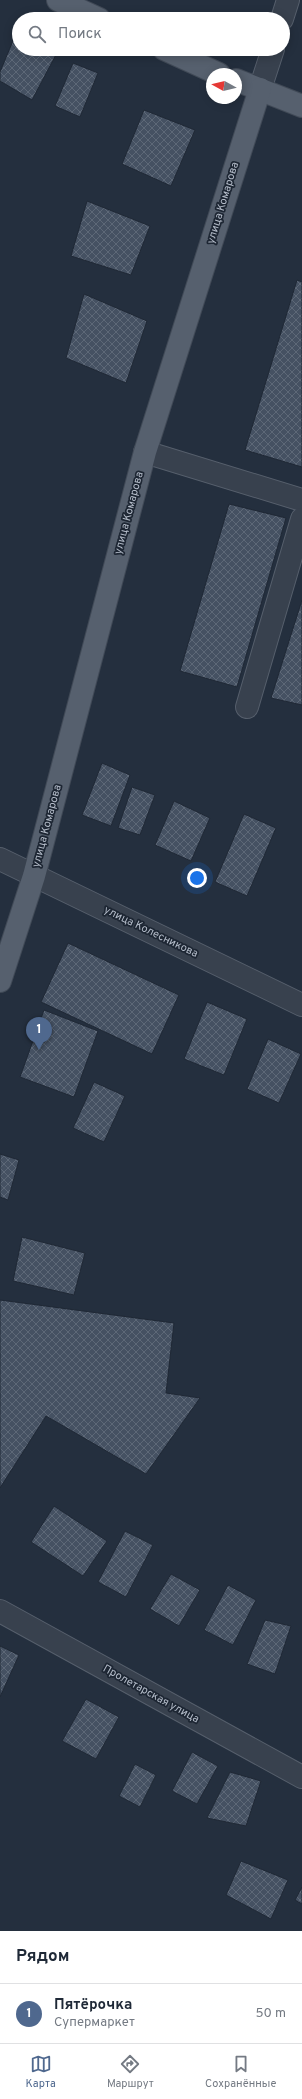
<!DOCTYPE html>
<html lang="ru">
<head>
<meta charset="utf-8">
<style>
	body { margin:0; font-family:Overpass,sans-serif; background:#f2f2f3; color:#1f2937 }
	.compass { position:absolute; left:206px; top:68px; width:36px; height:36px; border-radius:50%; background:#fff; box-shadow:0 2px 10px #0003; rotate:278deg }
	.you { position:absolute; left:197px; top:878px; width:14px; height:14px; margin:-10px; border:3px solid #fff; border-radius:50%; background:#1a73e8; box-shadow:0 0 0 6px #1a73e833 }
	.badge { display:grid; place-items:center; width:26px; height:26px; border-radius:50%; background:#4f688e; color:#fff; font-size:13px; font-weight:700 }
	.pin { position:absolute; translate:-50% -33px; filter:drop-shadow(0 1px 2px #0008) }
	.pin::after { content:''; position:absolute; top:21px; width:14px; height:12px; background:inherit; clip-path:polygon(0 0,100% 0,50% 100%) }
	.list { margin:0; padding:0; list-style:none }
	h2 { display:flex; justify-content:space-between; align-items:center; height:52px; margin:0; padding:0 16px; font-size:17px }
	h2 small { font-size:13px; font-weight:400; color:#747a83 }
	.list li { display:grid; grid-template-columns:26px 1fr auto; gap:12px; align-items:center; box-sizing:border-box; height:60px; padding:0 16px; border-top:1px solid #e0e1e3 }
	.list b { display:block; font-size:15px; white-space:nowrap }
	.list p { margin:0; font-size:13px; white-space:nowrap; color:#747a83 }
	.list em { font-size:13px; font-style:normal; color:#747a83 }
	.icon { flex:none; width:22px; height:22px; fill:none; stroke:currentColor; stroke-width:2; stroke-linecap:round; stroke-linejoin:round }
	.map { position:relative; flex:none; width:302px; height:1931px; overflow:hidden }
	.search { position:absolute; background:#fff; box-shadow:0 2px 10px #0003; left:12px; right:12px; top:12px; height:44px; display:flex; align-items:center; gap:10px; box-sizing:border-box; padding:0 14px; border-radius:22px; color:#747a83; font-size:15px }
	.sheet { height:112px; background:#fff }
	nav { display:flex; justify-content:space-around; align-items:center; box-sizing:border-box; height:56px; border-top:1px solid #e0e1e3; background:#fff; font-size:11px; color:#747a83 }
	nav a { display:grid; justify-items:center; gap:2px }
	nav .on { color:#4f688e }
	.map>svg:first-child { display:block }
	.building { fill:url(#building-cross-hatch); stroke:#1f2835 }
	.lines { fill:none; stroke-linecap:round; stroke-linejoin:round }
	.minor-casing { stroke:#565f6c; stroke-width:24 }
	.major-casing { stroke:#414a57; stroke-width:24 }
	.minor { stroke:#38414e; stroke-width:22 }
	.major { stroke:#56606e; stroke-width:22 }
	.labels { text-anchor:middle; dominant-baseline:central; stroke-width:3.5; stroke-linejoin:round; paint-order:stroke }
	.street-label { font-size:11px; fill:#b4bcc9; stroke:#1d2633 }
</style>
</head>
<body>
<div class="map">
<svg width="302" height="1931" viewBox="0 0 302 1931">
	<defs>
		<pattern id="building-cross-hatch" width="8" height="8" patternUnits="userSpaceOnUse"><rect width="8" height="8" fill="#455162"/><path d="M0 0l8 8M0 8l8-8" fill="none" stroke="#5d6877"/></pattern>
	</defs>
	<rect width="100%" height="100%" fill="#242f3e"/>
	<g class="building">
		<path d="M17 31 19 32V49H59L32 100 0 81V72Z"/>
		<path d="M73 63 98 73 80 117 55 106Z"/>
		<path d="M144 110 195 130 171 186 122 164Z"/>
		<path d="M87 201 150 226 131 275 71 256Z"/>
		<path d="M297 280 302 282V467L245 450Z"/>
		<path d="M84 294 147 321 126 383 66 358Z"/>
		<path d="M229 504 286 518 237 687 180 671Z"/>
		<path d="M302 600V705L271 698Z"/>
		<path d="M102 763 130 775 111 826 82 815Z"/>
		<path d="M132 787 155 795 140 835 118 828Z"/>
		<path d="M174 801 210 818 191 861 155 845Z"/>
		<path d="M244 814 276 828 247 896 215 882Z"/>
		<path d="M68 943 179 995 152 1054 41 1002Z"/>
		<path d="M207 1002 247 1019 224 1075 184 1059Z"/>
		<path d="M44 1010 98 1031 74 1097 20 1077Z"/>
		<path d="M268 1039 301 1054 279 1103 247 1089Z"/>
		<path d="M94 1082 125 1096 104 1142 73 1128Z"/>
		<path d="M0 1154 19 1160 8 1200 0 1197Z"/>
		<path d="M22 1237 85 1253 74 1295 13 1281Z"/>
		<path d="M0 1300 174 1323 166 1393 200 1398 146 1474 46 1416 0 1488Z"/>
		<path d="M54 1506 107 1541 83 1576 31 1542Z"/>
		<path d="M125 1531 153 1545 126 1597 98 1582Z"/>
		<path d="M171 1574 200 1590 179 1626 150 1609Z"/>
		<path d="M228 1585 256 1600 233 1645 204 1630Z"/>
		<path d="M265 1620 291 1626 275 1674 247 1664Z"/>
		<path d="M0 1646 19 1655 0 1697Z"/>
		<path d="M86 1699 119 1717 96 1759 62 1741Z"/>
		<path d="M192 1752 218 1766 197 1804 172 1791Z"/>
		<path d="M135 1764 156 1775 140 1807 119 1796Z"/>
		<path d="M230 1772 261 1781 246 1826 207 1818Z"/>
		<path d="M241 1861 288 1880 271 1919 226 1895Z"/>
		<path d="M302 1887V1904L295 1900Z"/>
	</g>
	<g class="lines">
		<defs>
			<g id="minor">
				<path d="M282 19 288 0"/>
				<path d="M260 89 273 49"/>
				<path d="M145 452 302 500"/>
				<path d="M247 707 302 519"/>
				<path d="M0 859 302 1005"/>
				<path d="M0 1611 302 1777"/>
			</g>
			<g id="major">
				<path d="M58 0 99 19"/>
				<path d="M164 49 219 74"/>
				<path d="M236 80 302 106"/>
				<path d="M0 981 34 876 145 452 260 89"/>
			</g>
		</defs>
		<use href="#minor" class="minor-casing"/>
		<use href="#major" class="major-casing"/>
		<use href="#minor" class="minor"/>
		<use href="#major" class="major"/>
	</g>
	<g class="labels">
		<g class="street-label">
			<text transform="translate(223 203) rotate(-73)">улица Комарова</text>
			<text transform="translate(129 513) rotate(-75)">улица Комарова</text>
			<text transform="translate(47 826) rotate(-75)">улица Комарова</text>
			<text transform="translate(151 932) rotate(26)">улица Колесникова</text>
			<text transform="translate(151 1694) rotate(29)">Пролетарская улица</text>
		</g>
	</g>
</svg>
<svg class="compass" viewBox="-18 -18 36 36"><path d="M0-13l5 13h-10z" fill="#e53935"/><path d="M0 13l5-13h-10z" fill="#747a83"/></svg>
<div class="you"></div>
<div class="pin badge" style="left:39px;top:1050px">1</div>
<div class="search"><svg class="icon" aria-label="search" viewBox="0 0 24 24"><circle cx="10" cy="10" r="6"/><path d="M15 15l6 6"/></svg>Поиск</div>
</div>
<section class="sheet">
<h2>Рядом<small></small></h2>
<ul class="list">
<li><span class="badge">1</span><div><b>Пятёрочка</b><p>Супермаркет</p></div><em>50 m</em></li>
</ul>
</section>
<nav>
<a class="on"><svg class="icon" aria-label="map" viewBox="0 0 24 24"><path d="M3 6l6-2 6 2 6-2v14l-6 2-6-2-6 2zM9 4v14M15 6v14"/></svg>Карта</a>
<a><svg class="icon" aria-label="directions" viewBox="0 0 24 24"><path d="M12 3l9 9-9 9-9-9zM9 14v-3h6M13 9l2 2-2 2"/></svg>Маршрут</a>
<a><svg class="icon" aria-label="saved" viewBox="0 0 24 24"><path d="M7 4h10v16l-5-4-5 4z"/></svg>Сохранённые</a>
</nav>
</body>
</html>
